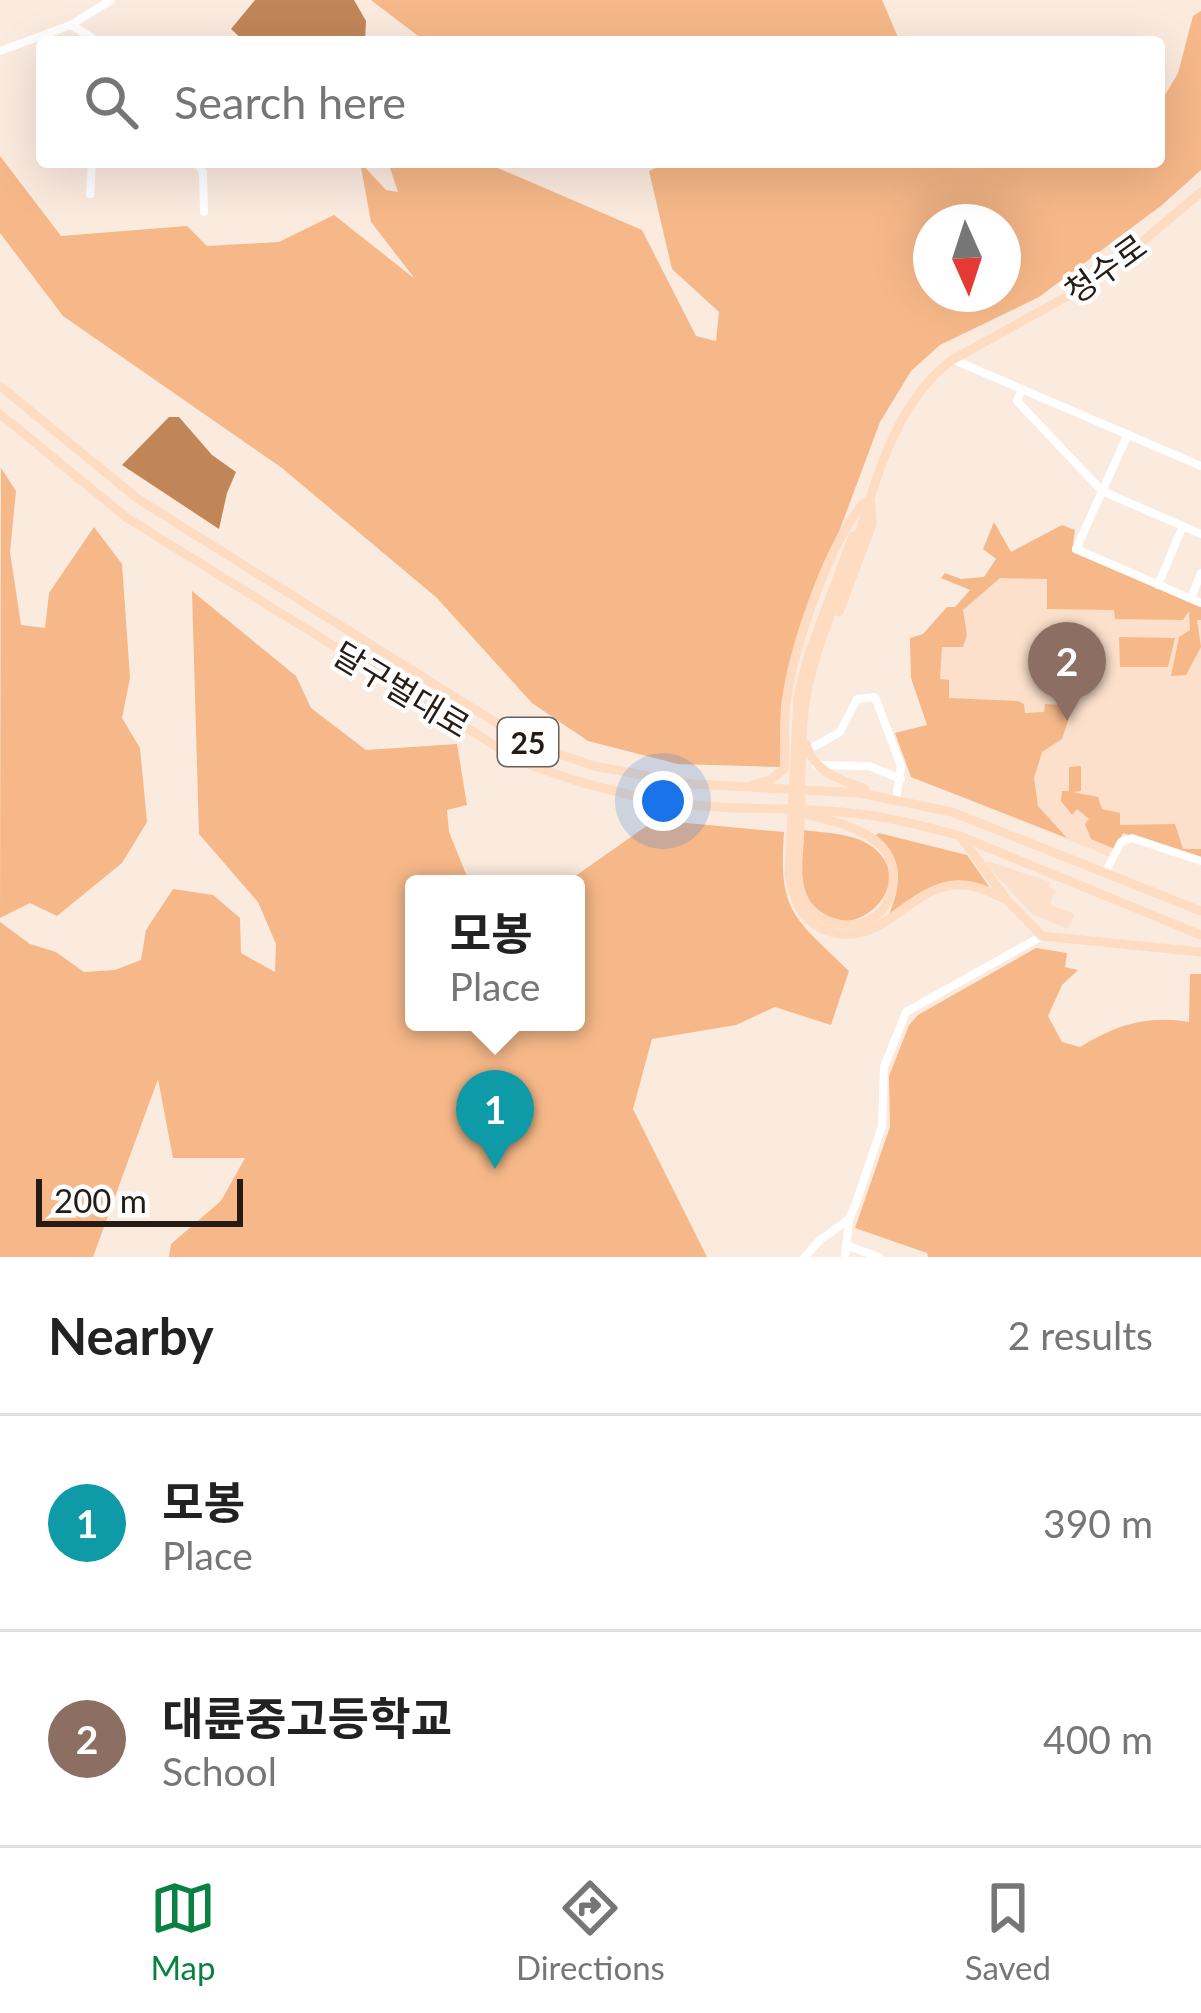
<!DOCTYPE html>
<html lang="en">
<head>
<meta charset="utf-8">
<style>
	body { margin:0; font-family:Lato,"Noto Sans KR",sans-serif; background:#f6f6f6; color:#222 }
	.compass { position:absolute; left:913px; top:204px; width:108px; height:108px; border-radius:50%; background:#fff; box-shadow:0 12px 48px #0002; rotate:177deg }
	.scale { position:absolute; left:36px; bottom:30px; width:207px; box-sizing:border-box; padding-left:12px; border:6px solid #261c15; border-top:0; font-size:33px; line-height:42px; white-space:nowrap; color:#261c15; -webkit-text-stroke:9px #fff; paint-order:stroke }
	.you { position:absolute; left:663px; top:801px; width:42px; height:42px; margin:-30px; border:9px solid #fff; border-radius:50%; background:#1a73e8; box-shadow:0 0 0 18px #1a73e833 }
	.badge { display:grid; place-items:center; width:78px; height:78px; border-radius:50%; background:#0b8043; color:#fff; font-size:39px; font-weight:700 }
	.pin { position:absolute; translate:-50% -99px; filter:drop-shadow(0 3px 6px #0008) }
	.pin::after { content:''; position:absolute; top:63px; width:42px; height:36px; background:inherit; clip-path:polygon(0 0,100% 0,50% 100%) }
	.popup { position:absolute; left:405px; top:875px; width:180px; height:156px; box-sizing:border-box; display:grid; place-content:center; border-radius:12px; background:#fff; filter:drop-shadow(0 3px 9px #0005); font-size:39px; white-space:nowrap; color:#767676 }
	.popup b { font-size:45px; color:#222 }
	.popup::after { content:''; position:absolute; left:50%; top:100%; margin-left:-24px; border:24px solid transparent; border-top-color:#fff }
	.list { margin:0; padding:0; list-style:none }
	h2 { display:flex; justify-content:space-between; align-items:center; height:156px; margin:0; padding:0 48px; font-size:51px }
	h2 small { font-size:39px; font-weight:400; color:#767676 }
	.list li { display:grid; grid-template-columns:78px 1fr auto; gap:36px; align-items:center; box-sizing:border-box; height:216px; padding:0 48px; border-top:3px solid #e0e0e0 }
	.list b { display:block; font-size:45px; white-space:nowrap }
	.list p { margin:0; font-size:39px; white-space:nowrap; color:#767676 }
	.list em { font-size:39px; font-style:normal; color:#767676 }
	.icon { flex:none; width:66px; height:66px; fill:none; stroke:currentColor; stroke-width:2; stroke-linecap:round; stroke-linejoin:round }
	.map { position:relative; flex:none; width:1201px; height:1257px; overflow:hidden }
	.search { position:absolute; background:#fff; box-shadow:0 12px 48px #0002; left:36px; right:36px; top:36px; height:132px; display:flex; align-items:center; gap:30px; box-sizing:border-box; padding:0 42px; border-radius:12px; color:#767676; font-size:45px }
	.sheet { height:588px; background:#fff }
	nav { display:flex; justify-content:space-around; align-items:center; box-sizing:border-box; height:168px; border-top:3px solid #e0e0e0; background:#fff; font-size:33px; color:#767676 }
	nav a { display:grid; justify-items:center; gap:6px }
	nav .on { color:#0b8043 }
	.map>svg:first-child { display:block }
	.built { fill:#fce0cb }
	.green { fill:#f6b888; fill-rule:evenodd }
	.water { fill:#c18658 }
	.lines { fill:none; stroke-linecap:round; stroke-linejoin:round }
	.minor { stroke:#fff; stroke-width:8 }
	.major { stroke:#fedcc2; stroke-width:9 }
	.labels { text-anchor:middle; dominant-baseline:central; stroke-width:9; stroke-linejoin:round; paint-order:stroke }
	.shield { fill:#fff; stroke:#67605b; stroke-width:3 }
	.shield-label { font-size:30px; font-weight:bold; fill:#261c15 }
	.street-label { font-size:33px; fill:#261c15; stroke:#fff }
</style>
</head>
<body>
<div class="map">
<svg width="1201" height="1257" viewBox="0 0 1201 1257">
	<rect width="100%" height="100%" fill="#fbeade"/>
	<g class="built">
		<path d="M1071 552 1201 607V858L1123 833 1111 857 922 781 935 645 958 605 996 572Z"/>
		<path d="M988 861 1050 882 1049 887 1055 890 1050 905 1075 914 1068 929 1032 914 985 863Z"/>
	</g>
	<g class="green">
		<path d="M371 0H882L900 42H426Z"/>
		<path d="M1201 11V170L1162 205 1039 297 940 345 911 371 880 422 788 668 781 708V767L678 764 588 741 532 703 437 598 282 468 63 316 0 233V156L61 236 187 226 207 246 279 242 334 215 415 279 371 222 360 162 386 190 398 192 388 162H484L642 230 696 336 716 341 719 312 672 269 649 171 669 162H1159V105L1178 73 1193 16ZM931 222H1003V294H931Z"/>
		<path d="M1 468 16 491 10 552 21 625 45 628 49 593 94 527 122 564 130 678 122 718 140 748 147 822 122 863 57 916 30 903 0 918Z"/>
		<path d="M994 522 1011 552 1062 525 1075 530 1072 552 1201 607V620H1197L1201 647 1186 675 1171 676 1179 637 1190 630 1189 611 1183 620 1115 619 1114 610 1047 609V579L1000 578 963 610 967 635 963 647H942L940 679 949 680V698L1018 701 1024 704 1025 713 1044 712 1045 704 1073 706 1062 739 1042 752 1034 778 1038 806 1067 838 911 777 895 733 927 725 911 678 910 638 923 634 947 607H955L970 590 941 578 945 573 961 579 984 577 996 559 983 549Z"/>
		<path d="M192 591 296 676 311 708 366 750 457 744 467 805 447 810 449 832 470 884H414V1022H576L580 925 576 916V884H564L655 820 784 832C778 913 794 917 849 971L831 1025 775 1007 736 1025 652 1039 633 1109 707 1257H169L171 1244 221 1201 245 1158H173L158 1079 93 1257H0V922L30 944 56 952 84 972 115 970 141 960 146 930 173 889 213 895 240 918 241 953 275 972 276 944 258 902 199 834Z"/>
		<path d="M1119 637 1175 638 1168 667H1120Z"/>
		<path d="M1081 766V791L1073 792 1098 797 1102 809 1120 813V825L1175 824 1183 849H1201V858L1123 833 1115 849 1091 839 1085 824 1089 819 1077 809 1072 815 1061 801 1062 791H1069V767Z"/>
		<path d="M804 830C825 833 849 833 868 844 938 889 816 975 802 876 800 862 804 845 804 830Z"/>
		<path d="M879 833 967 855 990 888C947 873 922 892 888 917 902 885 904 859 876 835Z"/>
		<path d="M1036 948 1067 953 1065 967 1078 970 1062 985 1048 1016 1062 1042 1080 1047C1116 1025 1147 1015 1189 1022L1190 974H1201V1257H928L927 1253 855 1228 890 1127 889 1076 909 1025 918 1015Z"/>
	</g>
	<g class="water">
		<path d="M255 0H354L366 21 365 42H245L231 29Z"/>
		<path d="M169 417H179L212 455 236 472 227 493 219 529 122 465Z"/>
	</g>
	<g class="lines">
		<g class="minor">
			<path d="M71 25 99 42"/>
			<path d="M0 51 71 25 111 0"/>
			<path d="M196 162 203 172 204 212"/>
			<path d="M90 194 92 162"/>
			<path d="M954 360 1201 466"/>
			<path d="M1022 389 1017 401 1102 491 1201 534"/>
			<path d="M1128 434 1076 549 1201 603"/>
			<path d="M1158 585 1183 526"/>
			<path d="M1191 598 1201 573"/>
			<path d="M808 750 840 732 857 699 875 697 901 766 896 799"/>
			<path d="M816 765 869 766 901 779"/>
			<path d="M1106 871 1121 842 1132 838 1201 861"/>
			<path d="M848 1246 879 1257"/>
			<path d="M805 1257 819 1241 849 1219 855 1206 882 1126 884 1067 906 1012 1042 936"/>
			<path d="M845 1257 849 1221"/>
		</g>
		<g class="major">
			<path d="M0 386 138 499 530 744 594 766 693 784 859 793 952 812 1201 911"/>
			<path d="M0 414 127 518 520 761C576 783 632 798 692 805 747 811 805 806 860 814 893 818 928 827 960 836L1201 935"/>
			<path d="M853 536 808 656 798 697 789 875C794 898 800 919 823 929 875 951 899 900 943 887 966 880 986 890 1007 900"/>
			<path d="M839 612 872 524 871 503"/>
			<path d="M806 744C815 773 839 779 865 789"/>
			<path d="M753 785 770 780 784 769C786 747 783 725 786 703 793 649 828 544 864 503"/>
			<path d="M808 815C846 824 903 837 892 889 890 900 883 912 873 918 846 935 807 919 800 889 795 869 800 846 800 825 802 784 799 739 806 698 813 654 833 610 848 568 873 496 888 408 952 360L1097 280 1201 192"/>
			<path d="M960 836 1007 900 1042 936 1201 952"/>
		</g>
	</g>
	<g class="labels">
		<rect class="shield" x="498" y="718" width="60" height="48" rx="9"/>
		<g class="shield-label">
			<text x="528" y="742">25</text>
		</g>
		<g class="street-label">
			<text transform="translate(1105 268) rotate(-36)">청수로</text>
			<text transform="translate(402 689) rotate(31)">달구벌대로</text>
		</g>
	</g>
</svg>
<svg class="compass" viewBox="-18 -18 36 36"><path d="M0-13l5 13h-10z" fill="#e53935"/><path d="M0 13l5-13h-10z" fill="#767676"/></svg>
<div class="scale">200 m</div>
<div class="you"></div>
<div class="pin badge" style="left:495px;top:1169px;background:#0f9aa8">1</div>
<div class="popup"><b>모봉</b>Place</div>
<div class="pin badge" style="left:1067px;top:721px;background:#8d6e63">2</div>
<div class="search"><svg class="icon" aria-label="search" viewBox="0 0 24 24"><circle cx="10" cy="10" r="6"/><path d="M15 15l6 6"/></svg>Search here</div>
</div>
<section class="sheet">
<h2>Nearby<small>2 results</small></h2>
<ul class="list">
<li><span class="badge" style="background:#0f9aa8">1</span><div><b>모봉</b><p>Place</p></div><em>390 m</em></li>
<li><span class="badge" style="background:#8d6e63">2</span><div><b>대륜중고등학교</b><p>School</p></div><em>400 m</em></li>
</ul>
</section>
<nav>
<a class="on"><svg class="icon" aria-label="map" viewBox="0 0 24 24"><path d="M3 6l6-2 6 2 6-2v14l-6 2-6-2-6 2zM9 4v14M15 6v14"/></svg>Map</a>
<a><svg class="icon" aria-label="directions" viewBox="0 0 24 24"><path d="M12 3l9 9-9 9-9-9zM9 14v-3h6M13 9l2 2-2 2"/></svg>Directions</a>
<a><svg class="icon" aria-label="saved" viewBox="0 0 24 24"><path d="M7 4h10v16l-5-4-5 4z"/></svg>Saved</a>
</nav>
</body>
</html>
